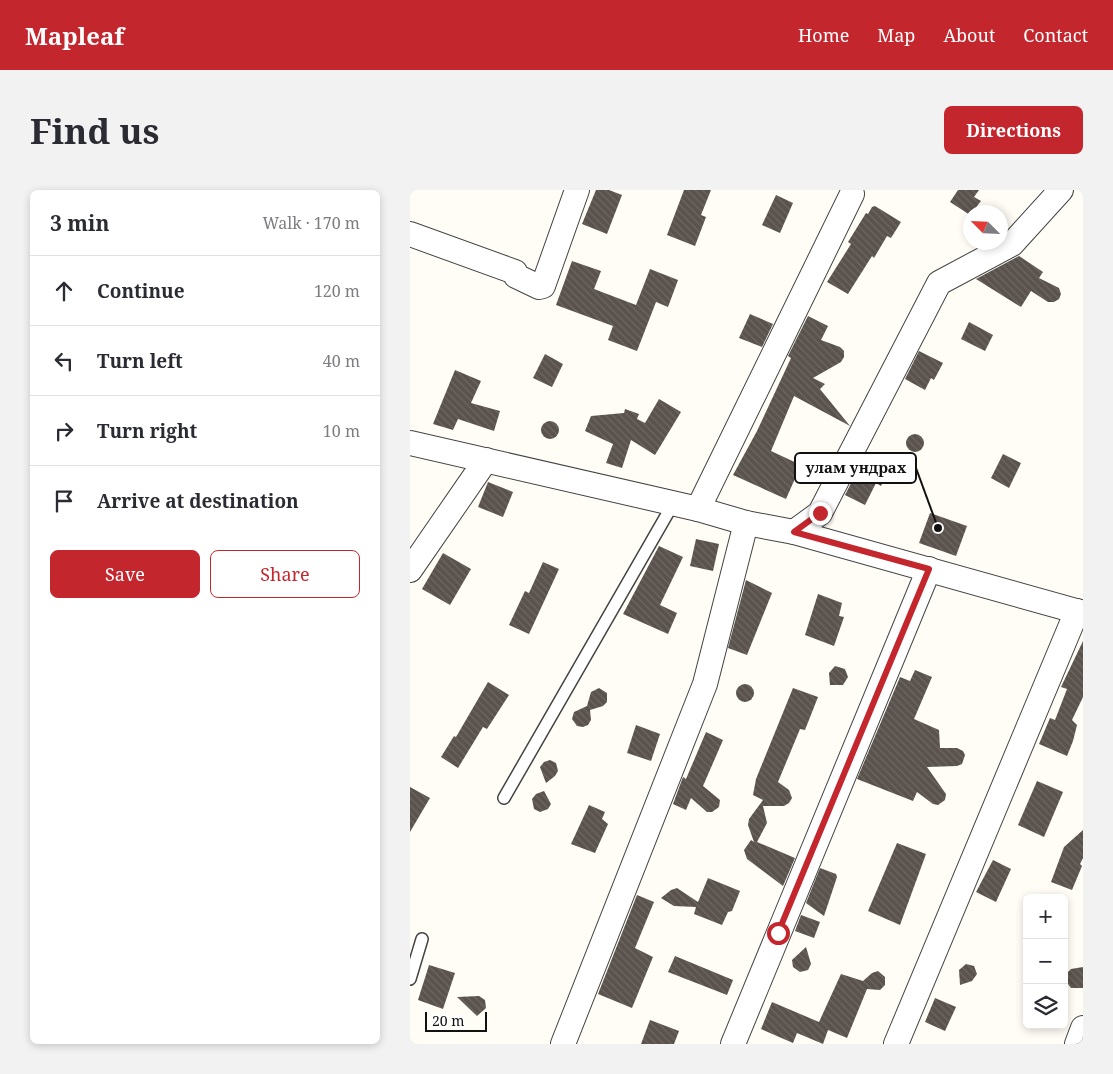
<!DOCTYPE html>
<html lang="en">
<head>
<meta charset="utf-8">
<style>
	body { margin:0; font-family:"Noto Serif",serif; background:#f2f2f3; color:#2b2b33 }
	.controls { position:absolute; right:15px; bottom:15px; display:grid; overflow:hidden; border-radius:8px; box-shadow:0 2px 8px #0003 }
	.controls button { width:45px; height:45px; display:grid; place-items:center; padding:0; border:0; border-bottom:1px solid #e1e1e2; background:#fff; color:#2b2b33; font:25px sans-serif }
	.compass { position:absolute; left:553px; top:15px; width:45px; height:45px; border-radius:50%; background:#fff; box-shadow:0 2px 8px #0003; rotate:294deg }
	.scale { position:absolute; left:15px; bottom:12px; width:62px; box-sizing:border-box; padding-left:5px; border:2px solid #111; border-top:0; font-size:14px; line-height:18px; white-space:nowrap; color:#111; -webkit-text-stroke:4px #fff; paint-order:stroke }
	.stop { position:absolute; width:15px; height:15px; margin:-11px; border:4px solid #c4262e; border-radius:50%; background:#fff }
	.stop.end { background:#c4262e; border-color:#fff; box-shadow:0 1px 5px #0008 }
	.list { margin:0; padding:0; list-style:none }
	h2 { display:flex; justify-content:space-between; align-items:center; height:65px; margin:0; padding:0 20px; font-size:21px }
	h2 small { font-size:16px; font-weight:400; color:#7c7c81 }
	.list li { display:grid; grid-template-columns:32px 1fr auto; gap:15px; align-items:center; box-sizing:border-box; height:70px; padding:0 20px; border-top:1px solid #e1e1e2 }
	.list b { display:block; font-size:19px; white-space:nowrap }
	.list em { font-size:16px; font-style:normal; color:#7c7c81 }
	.actions { display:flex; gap:10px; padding:15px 20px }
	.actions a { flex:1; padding:11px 0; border:1px solid #c4262e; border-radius:8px; text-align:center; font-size:18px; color:#c4262e }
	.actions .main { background:#c4262e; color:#fff }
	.icon { flex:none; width:28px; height:28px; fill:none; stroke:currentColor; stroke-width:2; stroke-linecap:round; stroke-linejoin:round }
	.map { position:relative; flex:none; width:673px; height:854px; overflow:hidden; border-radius:8px }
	header { display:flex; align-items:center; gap:30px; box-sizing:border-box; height:70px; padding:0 25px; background:#c4262e; color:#fff }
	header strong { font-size:24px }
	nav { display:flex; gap:28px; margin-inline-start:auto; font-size:18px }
	.intro { display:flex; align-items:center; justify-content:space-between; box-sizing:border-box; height:120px; padding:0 30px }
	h1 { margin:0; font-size:35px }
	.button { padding:12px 22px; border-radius:8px; background:#c4262e; color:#fff; font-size:18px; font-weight:700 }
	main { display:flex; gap:30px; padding:0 30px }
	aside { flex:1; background:#fff; border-radius:8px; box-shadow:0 2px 8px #0003 }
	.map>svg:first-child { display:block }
	.building { fill:url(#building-back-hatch) }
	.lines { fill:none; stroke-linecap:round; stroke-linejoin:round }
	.lane-casing { stroke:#444; stroke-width:14 }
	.street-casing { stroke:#444; stroke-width:26 }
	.lane { stroke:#fff; stroke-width:11 }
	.street { stroke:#fff; stroke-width:24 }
	.route { stroke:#c4262e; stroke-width:6 }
	.leader { fill:none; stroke:#111; stroke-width:2 }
	.callout-dot { fill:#111; stroke:#fff; stroke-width:2 }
	.callout { fill:#fff; stroke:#111; stroke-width:2 }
	.callout-label { font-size:15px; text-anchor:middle; font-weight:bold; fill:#111 }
</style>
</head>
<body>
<header>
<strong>Mapleaf</strong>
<nav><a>Home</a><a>Map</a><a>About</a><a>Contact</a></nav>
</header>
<div class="intro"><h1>Find us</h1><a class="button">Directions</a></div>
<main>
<aside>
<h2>3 min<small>Walk · 170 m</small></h2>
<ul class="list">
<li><svg class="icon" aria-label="ahead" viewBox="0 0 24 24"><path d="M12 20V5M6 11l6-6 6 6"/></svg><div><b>Continue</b></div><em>120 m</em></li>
<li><svg class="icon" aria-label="left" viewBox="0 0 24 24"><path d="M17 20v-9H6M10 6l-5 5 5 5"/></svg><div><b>Turn left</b></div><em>40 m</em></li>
<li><svg class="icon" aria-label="right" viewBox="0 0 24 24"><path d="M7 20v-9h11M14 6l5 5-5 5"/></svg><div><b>Turn right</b></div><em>10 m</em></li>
<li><svg class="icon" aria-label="arrive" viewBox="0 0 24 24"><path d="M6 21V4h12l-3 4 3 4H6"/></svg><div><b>Arrive at destination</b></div></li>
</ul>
<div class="actions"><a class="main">Save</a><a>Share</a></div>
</aside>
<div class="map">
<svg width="673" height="854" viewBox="0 0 673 854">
	<defs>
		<pattern id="building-back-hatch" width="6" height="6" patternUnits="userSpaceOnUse" patternTransform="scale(1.25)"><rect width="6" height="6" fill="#5a524d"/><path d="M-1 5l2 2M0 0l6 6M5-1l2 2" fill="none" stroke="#6d6662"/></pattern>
	</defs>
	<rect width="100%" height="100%" fill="#fffdf5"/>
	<g class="building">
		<path d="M186 0H199L212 5 197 44 172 34Z"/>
		<path d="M274 0H301L291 25 296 27 285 56 257 45Z"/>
		<path d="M548 0H569L564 7 571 11 560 25 540 12Z"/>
		<path d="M366 5 383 13 370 43 352 35Z"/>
		<path d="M465 16 491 32 481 48 477 46 464 68 462 66 438 104 417 92 441 54 438 52 456 23 458 24 462 17Z"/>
		<path d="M609 66 633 82 629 88 649 98 651 104 649 109 644 112H638L621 101 611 117 566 89Z"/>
		<path d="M162 71 191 81 184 99 226 115 240 79 268 90 258 117 246 112 227 161 198 150 203 136 146 115Z"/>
		<path d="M340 124 363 134 352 157 329 148Z"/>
		<path d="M398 126 418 136 411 150 430 157 434 161V167L431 172 403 188 415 194 410 199 440 236 384 206 361 261 391 275 376 309 323 285 347 241 381 168 378 166Z"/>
		<path d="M559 132 583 145 575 161 551 149Z"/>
		<path d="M509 161 533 173 524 190 521 188 515 200 495 189Z"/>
		<path d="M135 164 153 174 142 197 123 188Z"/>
		<path d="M45 180 71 191 61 213 90 221 84 241 48 229 43 240 23 234Z"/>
		<path d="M249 209 271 222 245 265 221 250 212 278 196 273 203 254 175 241 181 226 214 223 215 219 229 224 227 229 235 233Z"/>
		<circle cx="140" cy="240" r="9"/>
		<circle cx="505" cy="253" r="9"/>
		<path d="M593 264 611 273 599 298 581 288Z"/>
		<path d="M455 266 472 275 478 282 471 296 466 293 455 315 435 305Z"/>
		<path d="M78 292 103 302 93 327 68 317Z"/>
		<path d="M520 323 557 336 546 366 509 353Z"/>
		<path d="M286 349 309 354 303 381 280 376Z"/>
		<path d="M249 356 273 367 250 415 267 423 258 444 213 424Z"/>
		<path d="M33 363 61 379 40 415 12 399Z"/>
		<path d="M133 372 149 379 119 444 99 435 115 401 119 403Z"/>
		<path d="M336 390 362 403 337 465 318 458Z"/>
		<path d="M408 404 432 413 429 426 434 427 424 456 395 445Z"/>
		<path d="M673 451V507L662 530 667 535 663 551 657 566 629 554 640 528 645 530 657 499 651 497Z"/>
		<path d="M425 476 435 479 438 487 433 495H420L419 483Z"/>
		<path d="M505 480 522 487 504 529 529 540 530 558H547L553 561 555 565 552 574 547 576 517 577 536 604 535 610 528 615 523 614 507 602 503 611 447 589 490 487 500 491Z"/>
		<path d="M78 492 99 505 77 539 73 537 48 578 31 567 44 546 46 547Z"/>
		<circle cx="335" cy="503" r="9"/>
		<path d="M189 498 197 503V512L193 516 180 520 181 530 178 535 173 537 167 536 162 529 164 522 177 516 181 502Z"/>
		<path d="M383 498 408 507 395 540 390 539 368 592 379 600 382 608 379 613 374 616H353L357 633 347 652 385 668 373 696 337 669 334 660 341 650 344 652 338 635 339 629 353 610 343 605 346 589Z"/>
		<path d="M226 535 250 544 241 571 217 563Z"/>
		<path d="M296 542 313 550 293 596 310 610 309 617 302 622H297L281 608 276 620 263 614 273 587 276 589Z"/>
		<path d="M140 570 146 573 148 581 145 586 136 593 130 577 134 572Z"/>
		<path d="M627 591 653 602 634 647 608 635Z"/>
		<path d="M0 597 20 608 0 642Z"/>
		<path d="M134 601 141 614 138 619 130 622 124 619 122 609 126 604Z"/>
		<path d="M179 615 195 622 192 629 198 634 185 663 161 654Z"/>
		<path d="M673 640V668L670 674 672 676 662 700 641 692 654 657Z"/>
		<path d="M487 653 516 664 490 735 458 721Z"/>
		<path d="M583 670 601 679 586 712 566 702Z"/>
		<path d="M410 678 426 684 427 687 414 726 396 713Z"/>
		<path d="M298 688 330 701 322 721 318 722 312 735 284 724 286 717 264 716 251 708 261 700 267 698 288 712Z"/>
		<path d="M227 705 244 712 225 758 243 767 222 818 188 804Z"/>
		<path d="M391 725 410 732 404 748 385 741Z"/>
		<path d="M396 757 401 774 398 780 390 782 383 777 382 770Z"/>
		<path d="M265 766 323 790 317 805 258 782Z"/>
		<path d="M556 774 564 776 567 784 562 791 550 795 549 780Z"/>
		<path d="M19 775 45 783 33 819 8 810Z"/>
		<path d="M673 777V798H661L655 790 656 784 661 779Z"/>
		<path d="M468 781 475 787V795L470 800 457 799 437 848 418 840 413 854 387 843 383 853 351 839 362 812 409 832 431 784 453 791 462 783Z"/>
		<path d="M69 806 75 810 76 818 67 826 47 807Z"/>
		<path d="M525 808 546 817 535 841 515 832Z"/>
		<path d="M240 830 269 841 264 854H231Z"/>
	</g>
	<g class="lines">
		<defs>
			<g id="lane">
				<path d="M94 608 263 314"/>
				<path d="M0 789 12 749"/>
			</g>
			<g id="street">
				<path d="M0 44 105 82 106 86 129 97 133 96 167 0"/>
				<path d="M0 253 288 319 336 333 384 342 673 423"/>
				<path d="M288 319 442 4"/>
				<path d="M384 342 410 323 529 93 602 54 651 0"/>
				<path d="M0 380 76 270"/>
				<path d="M153 854 295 494 336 333"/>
				<path d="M323 854 519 379"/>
				<path d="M486 854 667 421"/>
				<path d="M667 854 673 838"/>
			</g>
		</defs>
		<use href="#lane" class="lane-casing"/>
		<use href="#street" class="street-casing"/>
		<use href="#lane" class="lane"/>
		<use href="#street" class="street"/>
	</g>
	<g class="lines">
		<path class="route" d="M368 743 519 379 384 342 410 323"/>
	</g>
	<path class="leader" d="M528 338L506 278"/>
	<circle class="callout-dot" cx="528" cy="338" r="5"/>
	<rect class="callout" x="385" y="263" width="121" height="30" rx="5"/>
	<g class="callout-label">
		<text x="446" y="283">улам ундрах</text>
	</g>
</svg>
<div class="controls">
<button>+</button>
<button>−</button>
<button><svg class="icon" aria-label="layers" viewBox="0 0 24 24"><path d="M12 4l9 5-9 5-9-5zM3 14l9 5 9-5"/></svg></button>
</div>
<svg class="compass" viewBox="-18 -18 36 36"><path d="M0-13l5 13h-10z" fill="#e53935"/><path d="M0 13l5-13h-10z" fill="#7c7c81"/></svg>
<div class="scale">20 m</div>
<div class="stop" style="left:368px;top:743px"></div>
<div class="stop end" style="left:410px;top:323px"></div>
</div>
</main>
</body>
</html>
